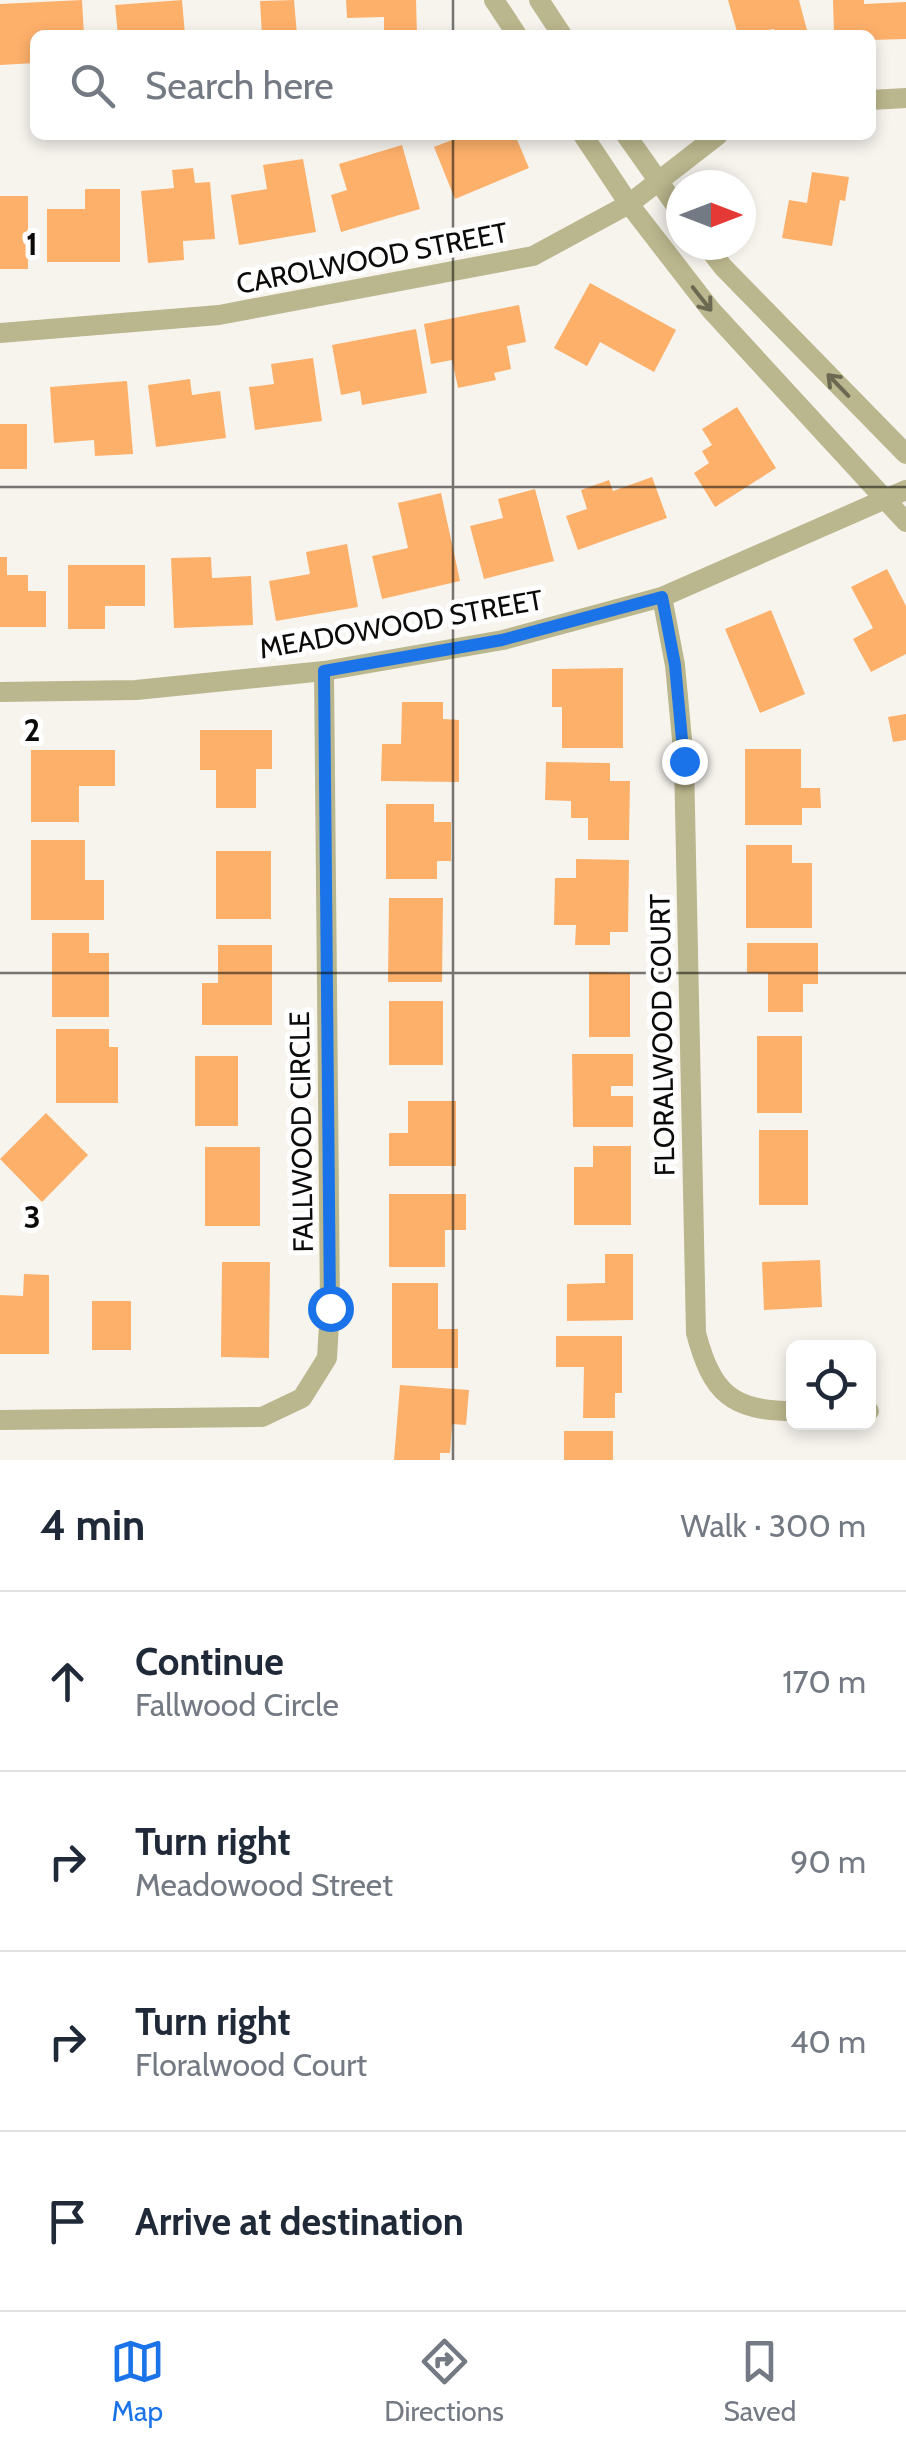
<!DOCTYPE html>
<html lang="en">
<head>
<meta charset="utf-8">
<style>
	body { margin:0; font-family:Cabin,sans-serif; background:#f6f6f7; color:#1f2937 }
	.controls { position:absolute; right:30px; bottom:30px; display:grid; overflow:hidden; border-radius:15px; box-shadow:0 5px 15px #0003 }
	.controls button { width:90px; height:90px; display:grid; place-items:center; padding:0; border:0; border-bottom:2px solid #e0e1e3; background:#fff; color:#1f2937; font:50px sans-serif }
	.compass { position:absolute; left:666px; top:170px; width:90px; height:90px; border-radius:50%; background:#fff; box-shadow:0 5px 15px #0003; rotate:90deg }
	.stop { position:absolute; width:30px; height:30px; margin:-22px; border:8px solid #1a73e8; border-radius:50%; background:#fff }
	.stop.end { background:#1a73e8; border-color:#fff; box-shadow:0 2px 10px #0008 }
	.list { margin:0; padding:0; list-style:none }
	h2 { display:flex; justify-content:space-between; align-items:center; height:130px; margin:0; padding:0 40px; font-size:42px }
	h2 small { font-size:32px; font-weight:400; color:#747a83 }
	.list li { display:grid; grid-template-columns:65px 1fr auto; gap:30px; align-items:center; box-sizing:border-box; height:180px; padding:0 40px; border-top:2px solid #e0e1e3 }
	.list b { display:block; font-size:38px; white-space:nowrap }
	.list p { margin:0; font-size:32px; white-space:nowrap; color:#747a83 }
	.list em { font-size:32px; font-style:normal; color:#747a83 }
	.icon { flex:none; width:55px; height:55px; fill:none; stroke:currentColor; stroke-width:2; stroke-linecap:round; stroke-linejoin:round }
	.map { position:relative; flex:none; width:906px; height:1460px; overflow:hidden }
	.search { position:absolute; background:#fff; box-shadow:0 5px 15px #0003; left:30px; right:30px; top:30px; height:110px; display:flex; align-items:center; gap:25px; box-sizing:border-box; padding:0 35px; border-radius:15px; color:#747a83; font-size:38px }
	.sheet { height:850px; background:#fff }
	nav { display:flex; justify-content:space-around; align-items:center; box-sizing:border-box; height:140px; border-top:2px solid #e0e1e3; background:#fff; font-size:28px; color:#747a83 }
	nav a { display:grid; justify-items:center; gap:5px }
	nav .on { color:#1a73e8 }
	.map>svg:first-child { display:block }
	.building { fill:#fdb06a }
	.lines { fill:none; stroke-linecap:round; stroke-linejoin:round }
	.street { stroke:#bab68d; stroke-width:20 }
	.oneway { stroke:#6c6952 }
	.route { stroke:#1a73e8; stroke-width:12 }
	.grid { fill:none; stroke:#0d0b0a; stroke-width:2.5; stroke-opacity:0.55 }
	.labels { text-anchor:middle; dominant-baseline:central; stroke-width:10; stroke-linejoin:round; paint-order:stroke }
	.street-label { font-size:28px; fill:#0d0b0a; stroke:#fff }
	.grid-label { font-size:32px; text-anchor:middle; font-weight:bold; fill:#0d0b0a; stroke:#fff; stroke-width:10; stroke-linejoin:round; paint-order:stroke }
</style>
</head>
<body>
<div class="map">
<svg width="906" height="1460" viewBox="0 0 906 1460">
	<rect width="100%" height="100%" fill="#f7f4ee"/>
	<g class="building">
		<path d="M82 0 84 35H35V63L0 65V4Z"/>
		<path d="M182 0 185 35H118L115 5Z"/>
		<path d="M294 0 297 35H262L260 1Z"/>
		<path d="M346 0H416L417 35H384V17L347 18Z"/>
		<path d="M728 0H799L808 34 775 35 774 29 738 35Z"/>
		<path d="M833 0H864V4L906 2V39L871 40V35H834Z"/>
		<path d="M465 135H515L529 168 455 199 434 147Z"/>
		<path d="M402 145 420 209 341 232 331 195 347 190 339 164Z"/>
		<path d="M303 159 316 232 239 245 231 195 267 189 263 165Z"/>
		<path d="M193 168 195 183 210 182 215 239 183 241 184 260 148 263 141 191 174 188 172 170Z"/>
		<path d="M812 172 849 177 845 201 840 200 832 246 782 238 789 200 807 203Z"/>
		<path d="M85 189H120V262H47V209H85Z"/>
		<rect x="0" y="196" width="28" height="73"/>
		<path d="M590 283 676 330 654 372 600 342 587 366 554 348Z"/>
		<path d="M519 305 526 342 507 346 511 369 494 373 496 380 458 388 452 360 431 364 424 324Z"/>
		<path d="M416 329 427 393 362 405 360 391 341 395 332 345Z"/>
		<path d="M313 358 322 421 255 430 249 387 274 384 271 364Z"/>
		<path d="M190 379 192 395 220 391 226 438 156 447 148 385Z"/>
		<path d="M127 381 133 454 95 456 94 440 54 443 50 387Z"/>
		<path d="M737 407 776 468 715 507 694 473 709 463 702 451 712 445 702 429Z"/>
		<rect x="0" y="424" width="27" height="45"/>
		<path d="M652 477 667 518 578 550 566 516 587 509 581 490 609 480 613 491Z"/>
		<path d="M535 489 554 561 484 579 470 526 503 518 498 499Z"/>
		<path d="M441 493 460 581 382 599 372 556 408 548 398 503Z"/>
		<path d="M347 544 358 607 276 621 269 581 310 574 306 552Z"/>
		<path d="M0 557H7V575H28V591H46V627H0Z"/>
		<path d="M211 557 212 578 251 576 253 625 174 628 171 558Z"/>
		<path d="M68 565H145V606H105V629H68Z"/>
		<path d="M887 569 906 606V654L871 672 853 639 873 628 851 587Z"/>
		<path d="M771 610 805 694 760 713 725 629Z"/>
		<path d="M623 668V748H562V707H552V669Z"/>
		<path d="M402 702H443V719L459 720V782L381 781 382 744H401Z"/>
		<path d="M906 714V740L893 742 888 717Z"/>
		<path d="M200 730H272V769H256V808H216V770H200Z"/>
		<path d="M745 749H801V788H820L821 808H802V825H745Z"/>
		<path d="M31 750H115V786H79V822H31Z"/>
		<path d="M546 762 610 763V781H630L629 840H588V818H571V801L545 800Z"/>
		<path d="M386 804H434V822H451V861H437V879H386Z"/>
		<path d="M31 840H85V880H104V920H31Z"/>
		<path d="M746 845H792V863H812V928H746Z"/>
		<rect x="216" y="851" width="55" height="68"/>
		<path d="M576 859 629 860 628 932H610V945H575L576 925H554L555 878H576Z"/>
		<path d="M389 898H443L442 982H388Z"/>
		<path d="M52 933H89V953H109V1017H52Z"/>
		<path d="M747 943H818V984H803V1012H768V973H747Z"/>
		<path d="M218 945H272V1025H202V983H218Z"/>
		<path d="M589 972 630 973V1037H589Z"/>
		<rect x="389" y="1001" width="54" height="64"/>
		<path d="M56 1029H109V1047H118V1103H56Z"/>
		<rect x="757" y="1036" width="45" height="77"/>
		<path d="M572 1054H633V1086H611V1096H633V1127H573Z"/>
		<rect x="195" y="1056" width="43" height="70"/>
		<path d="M408 1101H456V1166H389V1133H408Z"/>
		<path d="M46 1113 88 1155 42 1202 0 1159Z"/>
		<rect x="759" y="1130" width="49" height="75"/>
		<path d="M593 1146H631V1225H574V1167H593Z"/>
		<rect x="205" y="1147" width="55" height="79"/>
		<path d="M389 1194H466V1230H445V1267H389Z"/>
		<path d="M605 1254H633V1320L567 1321V1284L605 1283Z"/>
		<path d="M820 1260 822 1307 764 1310 762 1262Z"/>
		<path d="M222 1262H270L269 1358 221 1357Z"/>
		<path d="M24 1274 49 1275V1354H0V1295L23 1296Z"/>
		<path d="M392 1283H438V1329H458V1368H392Z"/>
		<rect x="92" y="1301" width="39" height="49"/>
		<path d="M556 1336H622V1393H615V1418H583L584 1367H556Z"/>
		<path d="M400 1385 469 1390 466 1425 452 1424 450 1453H440V1460H394Z"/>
		<rect x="564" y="1431" width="49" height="29"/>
	</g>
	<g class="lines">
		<g class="street">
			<path d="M494 0 517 35"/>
			<path d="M539 0 562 35"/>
			<path d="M871 100 906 98"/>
			<path d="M583 135 629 204 711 310 906 522"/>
			<path d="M626 135 681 213"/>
			<path d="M706 245 723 267 906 454"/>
			<path d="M0 333 219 315 533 256 629 204 718 135"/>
			<path d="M662 597 675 665 684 761 696 1333C712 1393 731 1411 794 1411"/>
			<path d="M0 692 136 690 324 671 503 640 662 597 906 490"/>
			<path d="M868 1411H869"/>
			<path d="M0 1420 262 1417 302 1398 327 1358 330 1308 324 671"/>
		</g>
	</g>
	<defs><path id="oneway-shaft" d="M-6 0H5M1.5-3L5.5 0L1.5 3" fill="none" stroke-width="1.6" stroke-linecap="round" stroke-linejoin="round" transform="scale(2.5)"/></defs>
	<g class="oneway">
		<use href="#oneway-shaft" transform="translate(702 299) rotate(52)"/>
		<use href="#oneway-shaft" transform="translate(838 385) rotate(-134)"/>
	</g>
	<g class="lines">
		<path class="route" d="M330 1308 324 671 502 640 662 597 675 665 684 761"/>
	</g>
	<path class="grid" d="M453 0V35M453 135V1460M0 487H906M0 973H906"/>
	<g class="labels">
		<g class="street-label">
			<text transform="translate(372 258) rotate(-11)">CAROLWOOD STREET</text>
			<text transform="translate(401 624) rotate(-10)">MEADOWOOD STREET</text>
			<text transform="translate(662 1035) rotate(-91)">FLORALWOOD COURT</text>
			<text transform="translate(301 1132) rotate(-91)">FALLWOOD CIRCLE</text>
		</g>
	</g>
	<g class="grid-label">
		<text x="32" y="255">1</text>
		<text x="32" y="741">2</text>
		<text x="32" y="1228">3</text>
	</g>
</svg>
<div class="controls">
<button><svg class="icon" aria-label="locate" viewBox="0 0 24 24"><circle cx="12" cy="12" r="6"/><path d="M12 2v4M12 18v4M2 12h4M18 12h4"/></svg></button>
</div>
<svg class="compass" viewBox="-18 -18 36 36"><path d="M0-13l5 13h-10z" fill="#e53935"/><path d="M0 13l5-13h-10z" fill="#747a83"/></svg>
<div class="stop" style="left:330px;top:1308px"></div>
<div class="stop end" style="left:684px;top:761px"></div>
<div class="search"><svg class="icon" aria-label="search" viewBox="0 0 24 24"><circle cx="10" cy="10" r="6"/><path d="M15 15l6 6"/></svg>Search here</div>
</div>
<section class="sheet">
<h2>4 min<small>Walk · 300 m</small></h2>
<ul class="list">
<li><svg class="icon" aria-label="ahead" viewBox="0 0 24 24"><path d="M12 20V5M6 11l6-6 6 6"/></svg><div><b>Continue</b><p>Fallwood Circle</p></div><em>170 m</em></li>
<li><svg class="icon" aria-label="right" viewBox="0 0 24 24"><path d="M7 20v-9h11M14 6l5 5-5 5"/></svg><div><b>Turn right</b><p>Meadowood Street</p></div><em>90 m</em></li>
<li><svg class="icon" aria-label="right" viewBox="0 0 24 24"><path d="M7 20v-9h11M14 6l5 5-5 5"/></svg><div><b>Turn right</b><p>Floralwood Court</p></div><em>40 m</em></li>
<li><svg class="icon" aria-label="arrive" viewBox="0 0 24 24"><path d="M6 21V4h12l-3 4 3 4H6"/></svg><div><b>Arrive at destination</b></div></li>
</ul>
</section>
<nav>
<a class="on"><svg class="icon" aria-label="map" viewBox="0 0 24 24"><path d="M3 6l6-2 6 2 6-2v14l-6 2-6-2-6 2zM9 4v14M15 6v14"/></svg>Map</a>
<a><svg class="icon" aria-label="directions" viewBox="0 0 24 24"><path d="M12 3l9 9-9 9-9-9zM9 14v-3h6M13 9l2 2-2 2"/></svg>Directions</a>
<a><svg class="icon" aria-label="saved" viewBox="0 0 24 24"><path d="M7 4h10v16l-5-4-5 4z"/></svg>Saved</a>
</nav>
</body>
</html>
